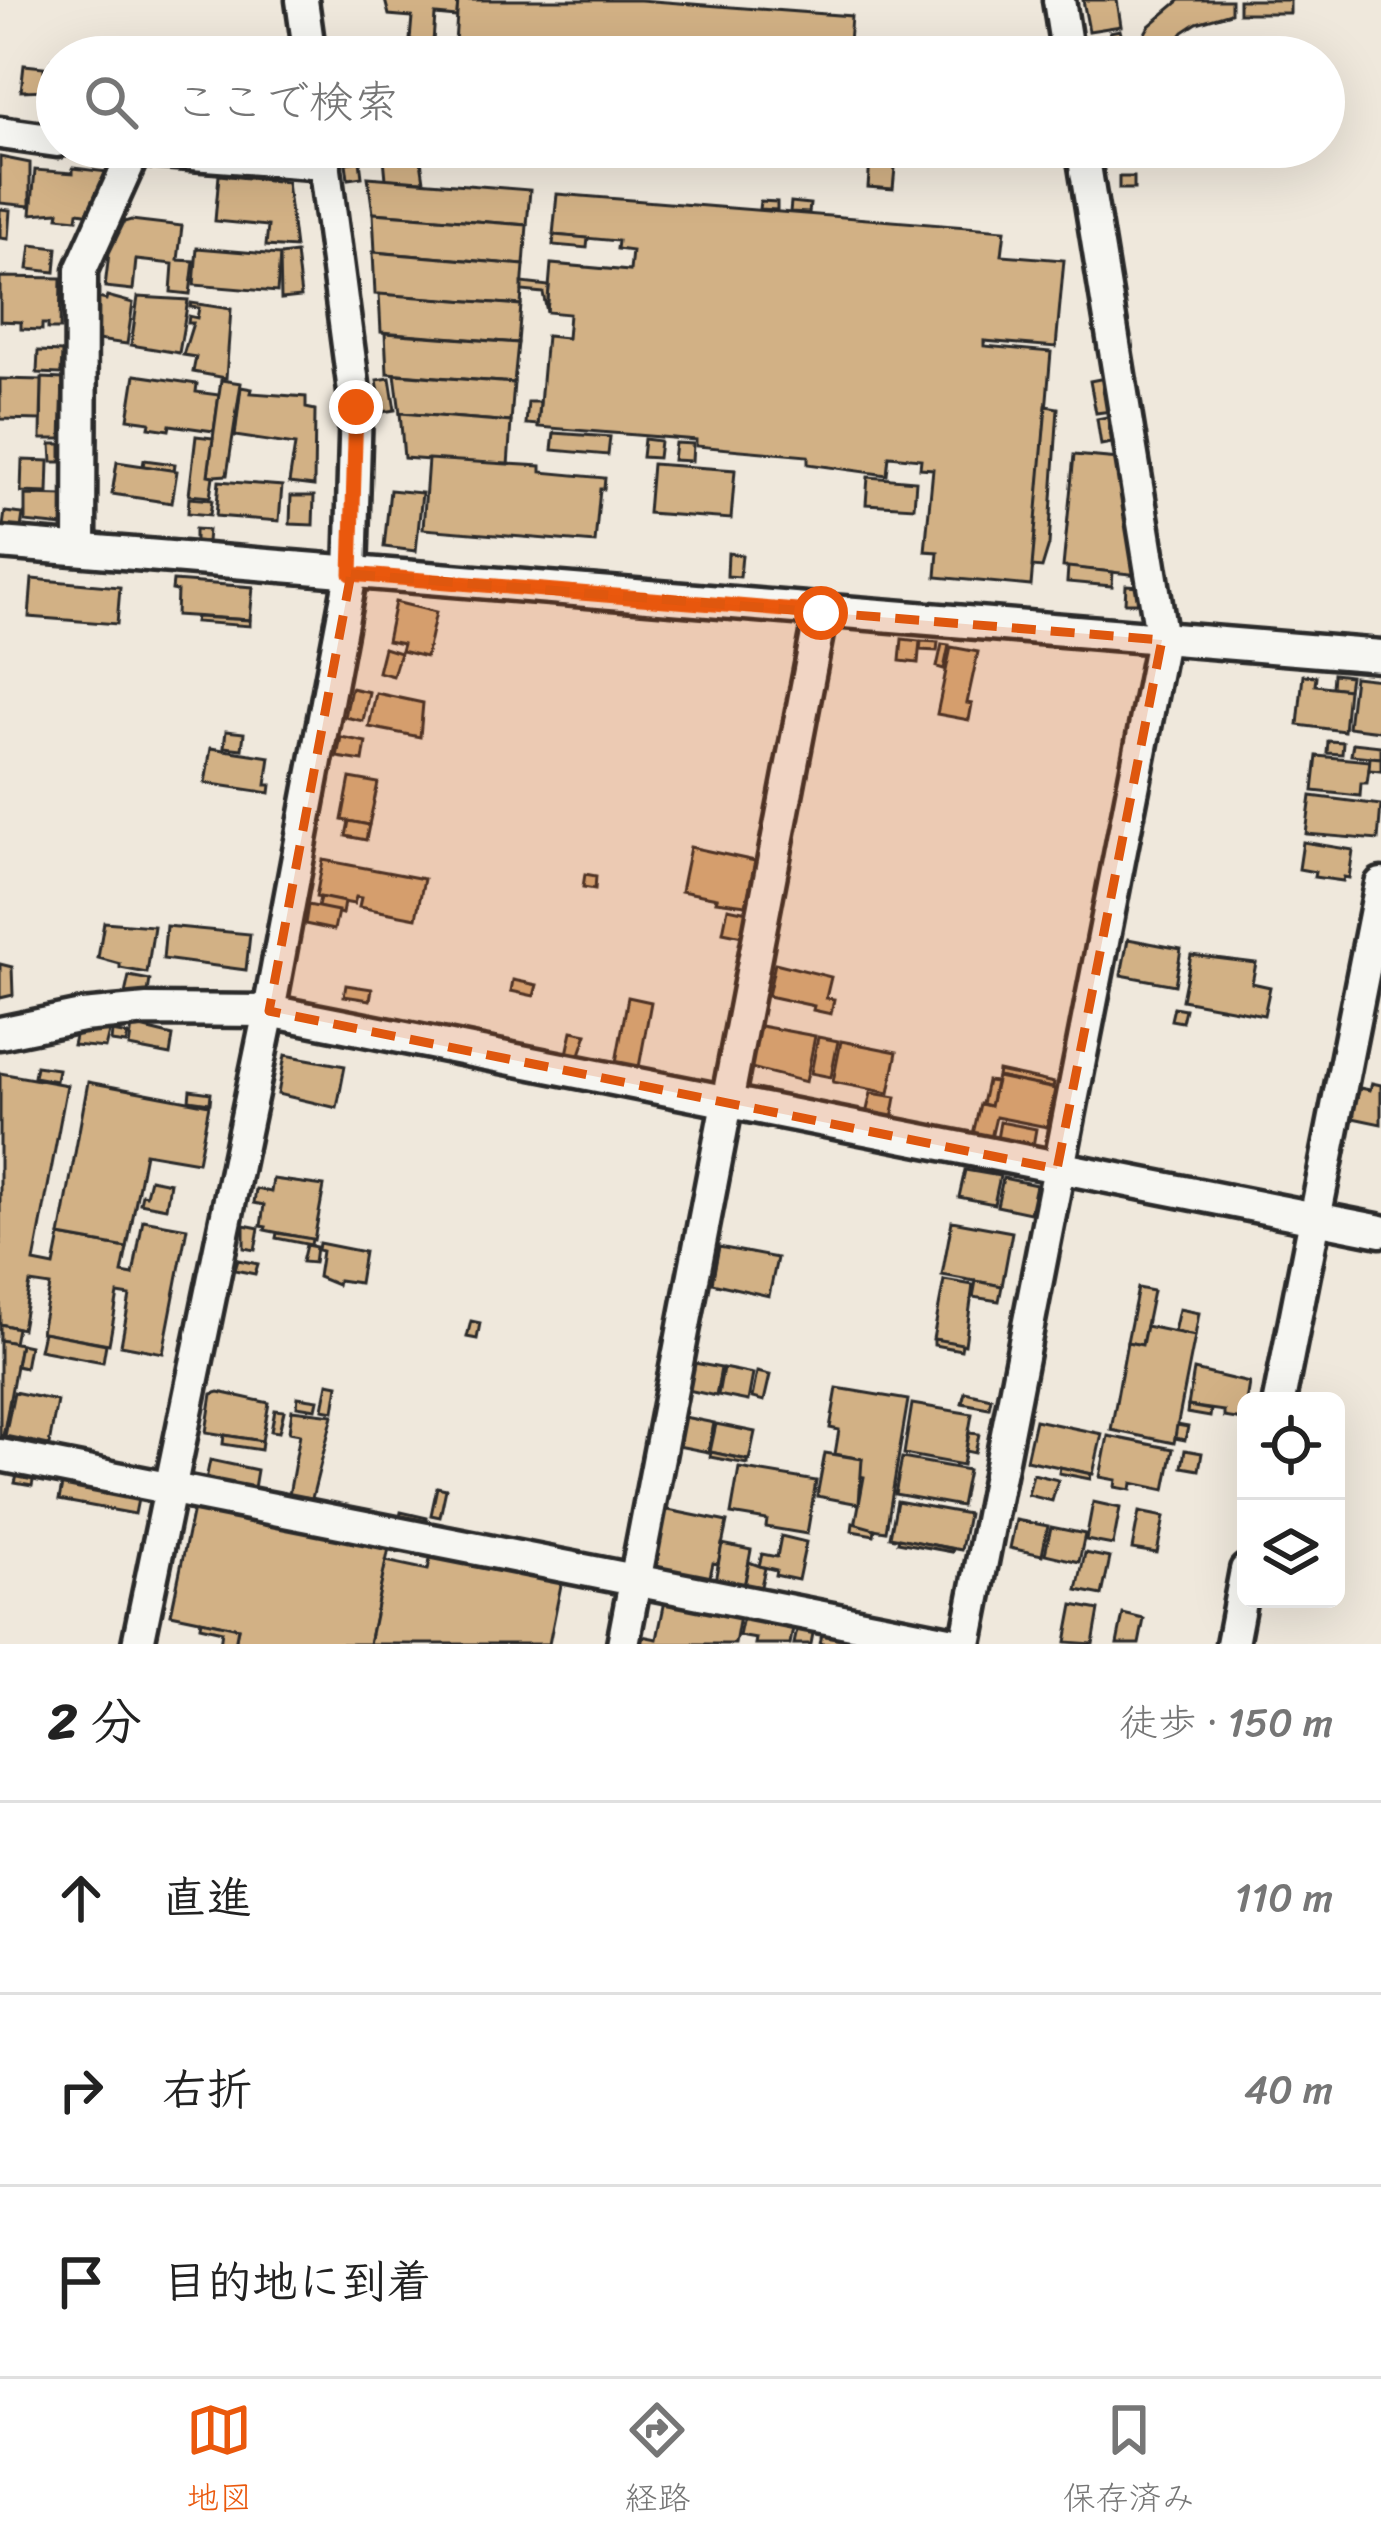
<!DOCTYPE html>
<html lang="ja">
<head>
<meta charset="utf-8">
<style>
	body { margin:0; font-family:Sriracha,"Klee One",sans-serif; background:#f6f6f6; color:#222 }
	.controls { position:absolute; right:36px; bottom:36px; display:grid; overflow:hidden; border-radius:18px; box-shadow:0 12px 48px #0002 }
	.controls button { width:108px; height:108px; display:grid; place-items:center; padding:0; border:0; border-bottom:3px solid #e0e0e0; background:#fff; color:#222; font:60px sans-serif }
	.stop { position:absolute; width:36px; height:36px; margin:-27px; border:9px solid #ea580c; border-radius:50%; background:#fff }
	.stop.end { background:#ea580c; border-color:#fff; box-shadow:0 3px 12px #0008 }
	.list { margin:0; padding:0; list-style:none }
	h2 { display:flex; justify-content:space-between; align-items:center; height:156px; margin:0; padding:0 48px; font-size:51px }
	h2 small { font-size:39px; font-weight:400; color:#767676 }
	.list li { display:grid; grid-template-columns:78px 1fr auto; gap:36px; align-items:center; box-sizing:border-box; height:192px; padding:0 48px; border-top:3px solid #e0e0e0 }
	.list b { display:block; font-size:45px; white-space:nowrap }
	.list em { font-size:39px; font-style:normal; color:#767676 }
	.icon { flex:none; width:66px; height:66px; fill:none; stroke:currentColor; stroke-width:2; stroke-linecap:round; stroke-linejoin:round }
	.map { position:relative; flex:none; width:1381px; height:1644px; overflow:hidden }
	.search { position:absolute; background:#fff; box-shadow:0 12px 48px #0002; left:36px; right:36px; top:36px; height:132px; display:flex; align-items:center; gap:30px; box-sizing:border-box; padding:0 42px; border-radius:66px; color:#767676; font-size:45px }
	.sheet { height:732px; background:#fff }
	nav { display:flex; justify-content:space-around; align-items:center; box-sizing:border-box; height:168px; border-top:3px solid #e0e0e0; background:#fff; font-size:33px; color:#767676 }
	nav a { display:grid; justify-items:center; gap:6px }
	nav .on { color:#ea580c }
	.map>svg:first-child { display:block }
	.building { fill:#d2b185; stroke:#2b2b2b; stroke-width:3 }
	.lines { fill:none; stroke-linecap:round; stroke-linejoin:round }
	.minor-casing { stroke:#2b2b2b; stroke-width:39 }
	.minor { stroke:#f6f6f2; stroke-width:30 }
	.route { stroke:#ea580c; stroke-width:15 }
	.marked { fill:#df570e; fill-opacity:0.2; stroke:#df570e; stroke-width:9; stroke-dasharray:24 15; stroke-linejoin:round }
</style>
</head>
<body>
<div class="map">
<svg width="1381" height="1644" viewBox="0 0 1381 1644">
	<rect width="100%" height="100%" fill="#efe8dc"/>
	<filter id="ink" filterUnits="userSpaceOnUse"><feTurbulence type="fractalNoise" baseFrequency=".00833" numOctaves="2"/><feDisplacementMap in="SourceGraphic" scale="24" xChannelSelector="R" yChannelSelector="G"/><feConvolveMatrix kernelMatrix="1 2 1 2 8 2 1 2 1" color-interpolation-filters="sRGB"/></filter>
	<g filter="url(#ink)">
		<g class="building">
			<path d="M385 0H458L457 17 435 15 433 42 410 40 412 17 389 15Z"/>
			<path d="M458 0H640L851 16 848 57H454Z"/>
			<path d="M1083 0H1117L1121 26 1089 31Z"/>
			<path d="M1180 0H1231V13L1197 23 1183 32 1164 57H1132L1149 26Z"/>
			<rect x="1239" y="0" width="51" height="13"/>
			<path d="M1120 30 1123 42 1112 45 1110 32Z"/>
			<path d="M52 60 57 61V101L47 100 48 90 21 91 24 65 44 67V71L50 72Z"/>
			<path d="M383 147H419L424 181 386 179Z"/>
			<path d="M493 147H507L506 160 492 159Z"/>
			<path d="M871 147H897L893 189 868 187Z"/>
			<path d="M0 157 30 163V206L0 203Z"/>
			<path d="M360 161 362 177 348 179 346 163Z"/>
			<path d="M73 168 108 172 92 214 78 212 77 219 58 217 59 212 31 214 35 170 73 173Z"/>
			<path d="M219 175 287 182 295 248 266 246 268 226 215 221Z"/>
			<path d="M368 177 530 190 527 225 373 213Z"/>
			<rect x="1119" y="177" width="15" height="12"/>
			<path d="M557 194 1005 230 1002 255 1064 260 1056 347 984 341V346L1051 352 1031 586 936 577 938 552 925 551 933 469 920 468 921 459 889 456 887 475 808 464V456L696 446V440L538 427 546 336 567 338 569 314 547 312 551 264 630 271 632 251 617 249 618 241 553 235Z"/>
			<path d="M760 201 777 202V210L759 209Z"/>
			<path d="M791 202 810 204 809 213 790 212Z"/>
			<path d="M0 209 10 210 8 239 0 238Z"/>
			<path d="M373 213 527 225 524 265 375 252Z"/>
			<path d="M131 220 182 226 178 260 194 261 190 294 171 292 173 264 136 260 133 290 105 287 109 253 124 222Z"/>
			<path d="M554 235 588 238 587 248 553 245Z"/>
			<path d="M31 245 57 248 55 272 28 269Z"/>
			<path d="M197 248 280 255 277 292 194 285Z"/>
			<path d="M373 252 524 265 521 305 375 294Z"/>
			<path d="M296 253 301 297 281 299 280 255Z"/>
			<path d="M0 277 61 278 60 329H48V324H42V330L21 329V322L0 321Z"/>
			<path d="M522 283 549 286 547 312 543 293 522 291Z"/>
			<path d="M379 294 521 305 518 343 381 332Z"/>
			<path d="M107 296 133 303 127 344 97 340 98 298 106 300Z"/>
			<path d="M138 297 188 300 179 353 131 345Z"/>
			<path d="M191 303 231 309 226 378 193 372 196 357 183 355 193 323H188L189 316 197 318 199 308 190 307Z"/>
			<path d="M385 333 518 343 514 383 387 373Z"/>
			<path d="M38 351 62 352 61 374 37 373Z"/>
			<path d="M395 374 514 383 511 422 400 413Z"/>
			<path d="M135 375 197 384 196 392 219 395 214 431 170 425 169 430 149 427 150 422 128 419Z"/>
			<path d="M42 378 63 379 61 439H41Z"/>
			<path d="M390 378 395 410 382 412 377 380Z"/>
			<path d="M1105 378 1111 411 1096 413 1090 381Z"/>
			<path d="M0 379 42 380 41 420 0 419Z"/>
			<path d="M221 380 241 383 227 475 213 476 208 475Z"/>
			<path d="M241 387 252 389 251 393 306 397V408L315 410 314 486 289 483 295 445 235 436Z"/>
			<path d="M528 402H540L538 425 526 424Z"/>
			<path d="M1046 406 1058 408 1049 545 1042 568 1032 567Z"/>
			<path d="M400 413 511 422 508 466 404 458Z"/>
			<path d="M1112 416 1117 442 1101 445 1097 419Z"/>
			<path d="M554 433 610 437 608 455 552 450Z"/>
			<path d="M196 436 213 438 208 475 213 476 210 497 189 495Z"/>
			<path d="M644 439 660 441 658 458 642 457Z"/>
			<path d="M675 443 693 444 692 461 673 460Z"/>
			<path d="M51 444H61V462H52Z"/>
			<path d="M1074 455 1119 459 1140 575 1063 567Z"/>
			<path d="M428 459 541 466V472L605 478 604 489H600L595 543 423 529Z"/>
			<path d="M22 460 49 461 48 493 21 492Z"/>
			<path d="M144 460 175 464 174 471 143 466Z"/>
			<path d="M117 462 177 471 172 503 112 494Z"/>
			<path d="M652 464 735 470 731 519 648 513Z"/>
			<path d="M868 477 916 481 914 507 866 504Z"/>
			<path d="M219 481 282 486 279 521 216 516Z"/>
			<path d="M390 490 422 493 416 551 384 547Z"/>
			<path d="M25 495 65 496 64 526 25 522Z"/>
			<path d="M291 496H314L313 525 290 524Z"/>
			<path d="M189 498 212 500 210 515 188 513Z"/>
			<path d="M5 512 23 514 21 528 3 526Z"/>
			<path d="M195 529 208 530 207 542 195 541Z"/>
			<path d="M728 553 742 555 740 577 727 576Z"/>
			<path d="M1068 567 1113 572 1112 586 1067 582Z"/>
			<path d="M32 579 120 587 117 624 29 617Z"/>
			<path d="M173 581 253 587 250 620 176 615 177 591 172 590Z"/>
			<path d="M1126 585 1139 586 1138 603H1125Z"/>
			<path d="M395 602 436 612 426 657 401 651 403 644 387 641Z"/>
			<path d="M196 617 250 620V626L195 622Z"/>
			<path d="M902 639 920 641 918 663 900 661Z"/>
			<path d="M921 641 938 642 937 651 920 650Z"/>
			<path d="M942 644 949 645 944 669 937 667Z"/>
			<path d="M951 647 978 652 967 703 972 704 969 720 937 714Z"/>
			<path d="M384 648 400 653 393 676 378 672Z"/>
			<path d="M1333 674 1350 676 1348 689 1332 687Z"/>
			<path d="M1303 675 1316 676 1315 685 1348 689 1344 731 1298 725Z"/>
			<path d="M1354 677 1381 680 1380 731 1348 727Z"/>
			<path d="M351 688 369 692 363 721 345 717Z"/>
			<path d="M376 693 423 703 420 737 369 727Z"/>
			<path d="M226 731 244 733 242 749 224 747Z"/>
			<path d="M341 737 366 742 363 761 337 757Z"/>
			<path d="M1328 741 1343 742 1342 754 1327 753Z"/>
			<path d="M1353 743 1381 746V758L1351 755Z"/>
			<path d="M211 748 270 757 266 785H271L270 793 205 783Z"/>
			<path d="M1317 756 1370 761 1367 783H1361L1360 796 1313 791Z"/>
			<path d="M1370 757 1381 758V771L1369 770Z"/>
			<path d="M350 778 378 783 369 825 342 820Z"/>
			<path d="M1311 796 1381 805 1378 840 1306 834Z"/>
			<path d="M349 821 369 825 366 840 346 836Z"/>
			<path d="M1303 842 1353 850 1349 878 1344 877 1343 881 1314 877 1315 872 1299 869Z"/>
			<path d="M690 847 755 861 746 905 716 901 717 898 681 891Z"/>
			<path d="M323 860 424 879 416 918 359 907 361 898 356 897 354 904 316 897Z"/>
			<path d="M585 874 596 876 595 889 583 887Z"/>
			<path d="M320 897 344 902 342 914 318 907Z"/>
			<path d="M308 905 338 911 334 930 305 924Z"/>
			<path d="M728 908 752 913 747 937 723 932Z"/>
			<path d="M104 922 154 926 147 973 120 968V964L98 958Z"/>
			<path d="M166 926 250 934 246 970 163 959Z"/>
			<path d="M1128 939 1181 949 1175 985 1121 975Z"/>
			<path d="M1191 955 1256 963 1252 983 1270 987 1264 1015 1182 1000Z"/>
			<path d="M775 963 831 977 826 998 834 999 831 1014 813 1010 814 1006 768 996Z"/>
			<path d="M0 964 12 967 13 995 0 998Z"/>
			<path d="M129 976 150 980 147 998 125 994Z"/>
			<path d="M513 980 537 985 534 996 511 991Z"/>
			<path d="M346 985 372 989 370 1000 344 996Z"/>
			<path d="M628 997 651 1002 639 1067 616 1062Z"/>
			<path d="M1174 1007 1185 1009 1182 1022 1171 1020Z"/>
			<path d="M755 1025 815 1036 806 1082 747 1067Z"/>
			<path d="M132 1026 173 1036 170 1055 129 1047Z"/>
			<path d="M110 1028 105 1048 73 1045 76 1032Z"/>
			<path d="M572 1031 587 1034 579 1057 567 1054Z"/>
			<path d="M112 1032 128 1035 126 1044 111 1042Z"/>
			<path d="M818 1037 838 1041 831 1077 811 1073Z"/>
			<path d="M841 1041 897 1052 889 1093 833 1082Z"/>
			<path d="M285 1055 345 1066 337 1108 278 1094Z"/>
			<path d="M36 1066 58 1069 56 1081 34 1077Z"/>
			<path d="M998 1071 1054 1083 1053 1088 997 1077Z"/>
			<path d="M0 1073 67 1085 34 1262 54 1266 60 1236 127 1248 122 1273 133 1275 143 1220 187 1228 163 1353 121 1345 130 1296 118 1294 109 1344 41 1332 50 1286 30 1283 22 1329 0 1324Z"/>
			<path d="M997 1077 1055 1089 1047 1127 996 1117 991 1138 973 1134 980 1104 990 1106Z"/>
			<path d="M987 1081 995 1082 990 1106 982 1104Z"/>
			<path d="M88 1082 209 1105 198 1162 145 1153 127 1248 60 1236Z"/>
			<path d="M1372 1083 1381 1085V1124L1348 1117 1352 1097 1357 1098 1360 1088 1370 1090Z"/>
			<path d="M190 1090 211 1093 210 1103 189 1100Z"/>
			<path d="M871 1093 896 1097 892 1119 866 1114Z"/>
			<path d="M1000 1122 1036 1129 1033 1146 997 1139Z"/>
			<path d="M965 1170 1000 1176 994 1204 959 1197Z"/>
			<path d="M1003 1178 1036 1185 1030 1213 997 1206Z"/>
			<path d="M150 1179 170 1183 166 1208 140 1203 142 1194 146 1195Z"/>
			<path d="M273 1179 324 1186 314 1240 265 1230 266 1227 261 1226 264 1205 254 1203 256 1189 271 1192Z"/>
			<path d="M952 1221 1012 1232 1002 1286 942 1275Z"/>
			<path d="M244 1225 259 1228 255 1250 244 1248Z"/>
			<path d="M277 1233 312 1239 311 1245 276 1238Z"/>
			<path d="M319 1243 364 1252 359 1283 338 1280 337 1285 318 1277 322 1251 318 1250Z"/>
			<path d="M306 1245 316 1247 314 1263 302 1262Z"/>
			<path d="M719 1247 777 1258 769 1296 712 1283Z"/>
			<path d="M238 1260 258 1264 255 1274 235 1270Z"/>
			<path d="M944 1280 973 1285 965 1345 933 1339Z"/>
			<path d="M976 1281 1002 1286 999 1301 973 1297Z"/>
			<path d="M1138 1288 1153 1291 1142 1345 1127 1342Z"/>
			<path d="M1179 1309 1199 1313 1195 1336 1174 1332Z"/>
			<path d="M471 1321 480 1323 477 1339 467 1337Z"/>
			<path d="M0 1324 17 1328 14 1343 0 1340Z"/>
			<path d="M1146 1326 1195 1336 1174 1443 1111 1430 1127 1342 1142 1345Z"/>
			<path d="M43 1332 106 1344 103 1362 39 1350Z"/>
			<path d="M934 1339 962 1344 961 1350 934 1345Z"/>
			<path d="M0 1340 20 1344 3 1436 0 1435Z"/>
			<path d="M20 1344 29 1346 25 1368 16 1366Z"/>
			<path d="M689 1362 721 1368 716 1396 683 1389Z"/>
			<path d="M723 1368 753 1374 748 1401 718 1395Z"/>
			<path d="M1194 1370 1249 1383 1243 1420 1224 1417V1411L1188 1406Z"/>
			<path d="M757 1372 770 1375 764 1401 752 1398Z"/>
			<path d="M328 1383 338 1385 334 1411 323 1409Z"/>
			<path d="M837 1388 908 1400 886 1531 855 1526 864 1477 859 1476 862 1459 835 1454 839 1430 830 1428Z"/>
			<path d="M14 1392 57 1401 49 1445 5 1436Z"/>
			<path d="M219 1392 269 1403 262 1441 206 1432 212 1394Z"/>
			<path d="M965 1392 991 1398 989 1408 962 1403Z"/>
			<path d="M298 1397 318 1400 316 1409 297 1406Z"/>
			<path d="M912 1404 972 1414 963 1465 904 1454Z"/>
			<path d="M1188 1406 1211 1410 1210 1417 1187 1413Z"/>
			<path d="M275 1410 284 1411 279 1432 271 1431Z"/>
			<path d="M292 1410 333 1415 312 1498 289 1495 300 1434 289 1432Z"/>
			<path d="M679 1416 714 1423 708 1452 673 1445Z"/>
			<path d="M1035 1420 1102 1434 1093 1474 1026 1460Z"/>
			<path d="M716 1424 755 1432 749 1460 710 1452Z"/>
			<path d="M1177 1425 1188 1427 1185 1440 1175 1438Z"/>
			<path d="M969 1433 979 1434 975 1453 966 1451Z"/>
			<path d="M224 1435 262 1441 261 1450 223 1444Z"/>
			<path d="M1108 1436 1173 1449 1165 1490 1132 1483 1131 1490 1115 1487 1116 1480 1100 1477Z"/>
			<path d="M1185 1450 1202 1453 1199 1470 1182 1467Z"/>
			<path d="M711 1452 747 1460V1464L710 1457Z"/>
			<path d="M825 1453 862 1459 859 1504 817 1496Z"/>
			<path d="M902 1458 968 1470 961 1506 895 1494Z"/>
			<path d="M210 1460 257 1470 253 1494 205 1485Z"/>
			<path d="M1060 1467 1091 1474 1090 1479 1059 1473Z"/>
			<path d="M739 1468 816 1481 807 1534 766 1527 767 1520 731 1514Z"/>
			<path d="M18 1472 34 1476 32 1486 15 1483Z"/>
			<path d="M1033 1474 1058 1480 1052 1501 1028 1495Z"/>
			<path d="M63 1480 139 1494 135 1514 59 1500Z"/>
			<path d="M437 1487 446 1489 440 1517 431 1515Z"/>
			<path d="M897 1501 968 1514 961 1550 890 1537Z"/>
			<path d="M1093 1502 1120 1508 1113 1545 1086 1540Z"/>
			<path d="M193 1509 389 1548 369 1644H235L238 1628 171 1614Z"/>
			<path d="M663 1509 727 1522 718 1564 713 1563 709 1581 650 1568Z"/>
			<path d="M401 1512 427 1518 426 1527 399 1522Z"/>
			<path d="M1139 1512 1164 1517 1157 1553 1132 1549Z"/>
			<path d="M1016 1520 1048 1526 1042 1555 1010 1548Z"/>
			<path d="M853 1523 875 1529 874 1535 852 1531Z"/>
			<path d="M1051 1527 1085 1534 1079 1562 1045 1554Z"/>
			<path d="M781 1536 806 1542 798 1580 775 1575 776 1570 759 1566 762 1554 777 1557Z"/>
			<path d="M899 1538 953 1549 952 1552 898 1542Z"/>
			<path d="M722 1544 751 1550 744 1587 715 1581Z"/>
			<path d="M1085 1553 1110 1558 1102 1595 1077 1590Z"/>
			<path d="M431 1554 562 1580 549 1644H369L386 1561 428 1570Z"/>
			<path d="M749 1562 765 1568 759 1595 744 1587Z"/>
			<path d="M665 1601 740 1616 735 1644H635H640L642 1636 657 1639Z"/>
			<path d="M1073 1605 1099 1610 1093 1644 1066 1642Z"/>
			<path d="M1123 1614 1144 1619 1139 1644H1117Z"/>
			<path d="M760 1616 794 1623 790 1644H755L756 1639 739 1636 743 1617 759 1620Z"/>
			<path d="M201 1620 238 1628 235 1644H220L222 1631 200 1626Z"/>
			<path d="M798 1625 814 1628 811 1644H794Z"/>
			<path d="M823 1629 853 1635 851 1644H820Z"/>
		</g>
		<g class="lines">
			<defs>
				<g id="minor">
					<path d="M302 0 310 57"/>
					<path d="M1059 0 1068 57"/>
					<path d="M0 133 57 141"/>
					<path d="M97 147 325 164"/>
					<path d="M0 543 1381 656"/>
					<path d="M80 548 81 270 134 152"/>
					<path d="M0 1033 82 1016 147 1010 269 1011 1381 1231"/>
					<path d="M1279 1401 1381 884"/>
					<path d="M0 1455 959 1644"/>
					<path d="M138 1644 269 1011 351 574 356 407 322 147"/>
					<path d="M623 1644 821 613"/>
					<path d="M966 1644 1162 640 1082 147"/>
					<path d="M1232 1644 1246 1570"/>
				</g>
			</defs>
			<use href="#minor" class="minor-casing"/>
			<use href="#minor" class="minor"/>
		</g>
	</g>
	<g class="lines" filter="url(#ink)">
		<path class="route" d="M356 407 351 574 821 613"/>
	</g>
	<path class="marked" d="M351 574 1162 640 1057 1169 269 1011Z"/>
</svg>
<div class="controls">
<button><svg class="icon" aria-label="locate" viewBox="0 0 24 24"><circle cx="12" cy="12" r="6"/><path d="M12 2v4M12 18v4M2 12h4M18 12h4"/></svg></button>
<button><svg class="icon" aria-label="layers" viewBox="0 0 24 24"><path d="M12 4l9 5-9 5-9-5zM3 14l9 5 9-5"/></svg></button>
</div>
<div class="stop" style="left:821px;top:613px"></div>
<div class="stop end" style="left:356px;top:407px"></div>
<div class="search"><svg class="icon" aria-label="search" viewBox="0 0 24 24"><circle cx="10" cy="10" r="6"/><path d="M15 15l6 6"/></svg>ここで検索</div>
</div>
<section class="sheet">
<h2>2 分<small>徒歩 · 150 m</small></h2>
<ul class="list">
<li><svg class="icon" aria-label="ahead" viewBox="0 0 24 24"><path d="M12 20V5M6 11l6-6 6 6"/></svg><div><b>直進</b></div><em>110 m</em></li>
<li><svg class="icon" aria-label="right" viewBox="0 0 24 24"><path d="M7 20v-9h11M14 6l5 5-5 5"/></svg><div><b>右折</b></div><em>40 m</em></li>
<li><svg class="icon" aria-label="arrive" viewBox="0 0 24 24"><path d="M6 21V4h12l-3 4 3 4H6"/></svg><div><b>目的地に到着</b></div></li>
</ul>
</section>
<nav>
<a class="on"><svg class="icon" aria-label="map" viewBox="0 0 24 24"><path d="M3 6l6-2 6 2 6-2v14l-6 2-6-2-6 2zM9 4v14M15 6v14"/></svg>地図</a>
<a><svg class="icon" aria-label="directions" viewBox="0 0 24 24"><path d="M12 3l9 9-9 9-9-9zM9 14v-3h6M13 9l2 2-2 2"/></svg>経路</a>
<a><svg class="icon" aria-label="saved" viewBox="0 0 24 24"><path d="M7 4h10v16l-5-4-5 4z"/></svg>保存済み</a>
</nav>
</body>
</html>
